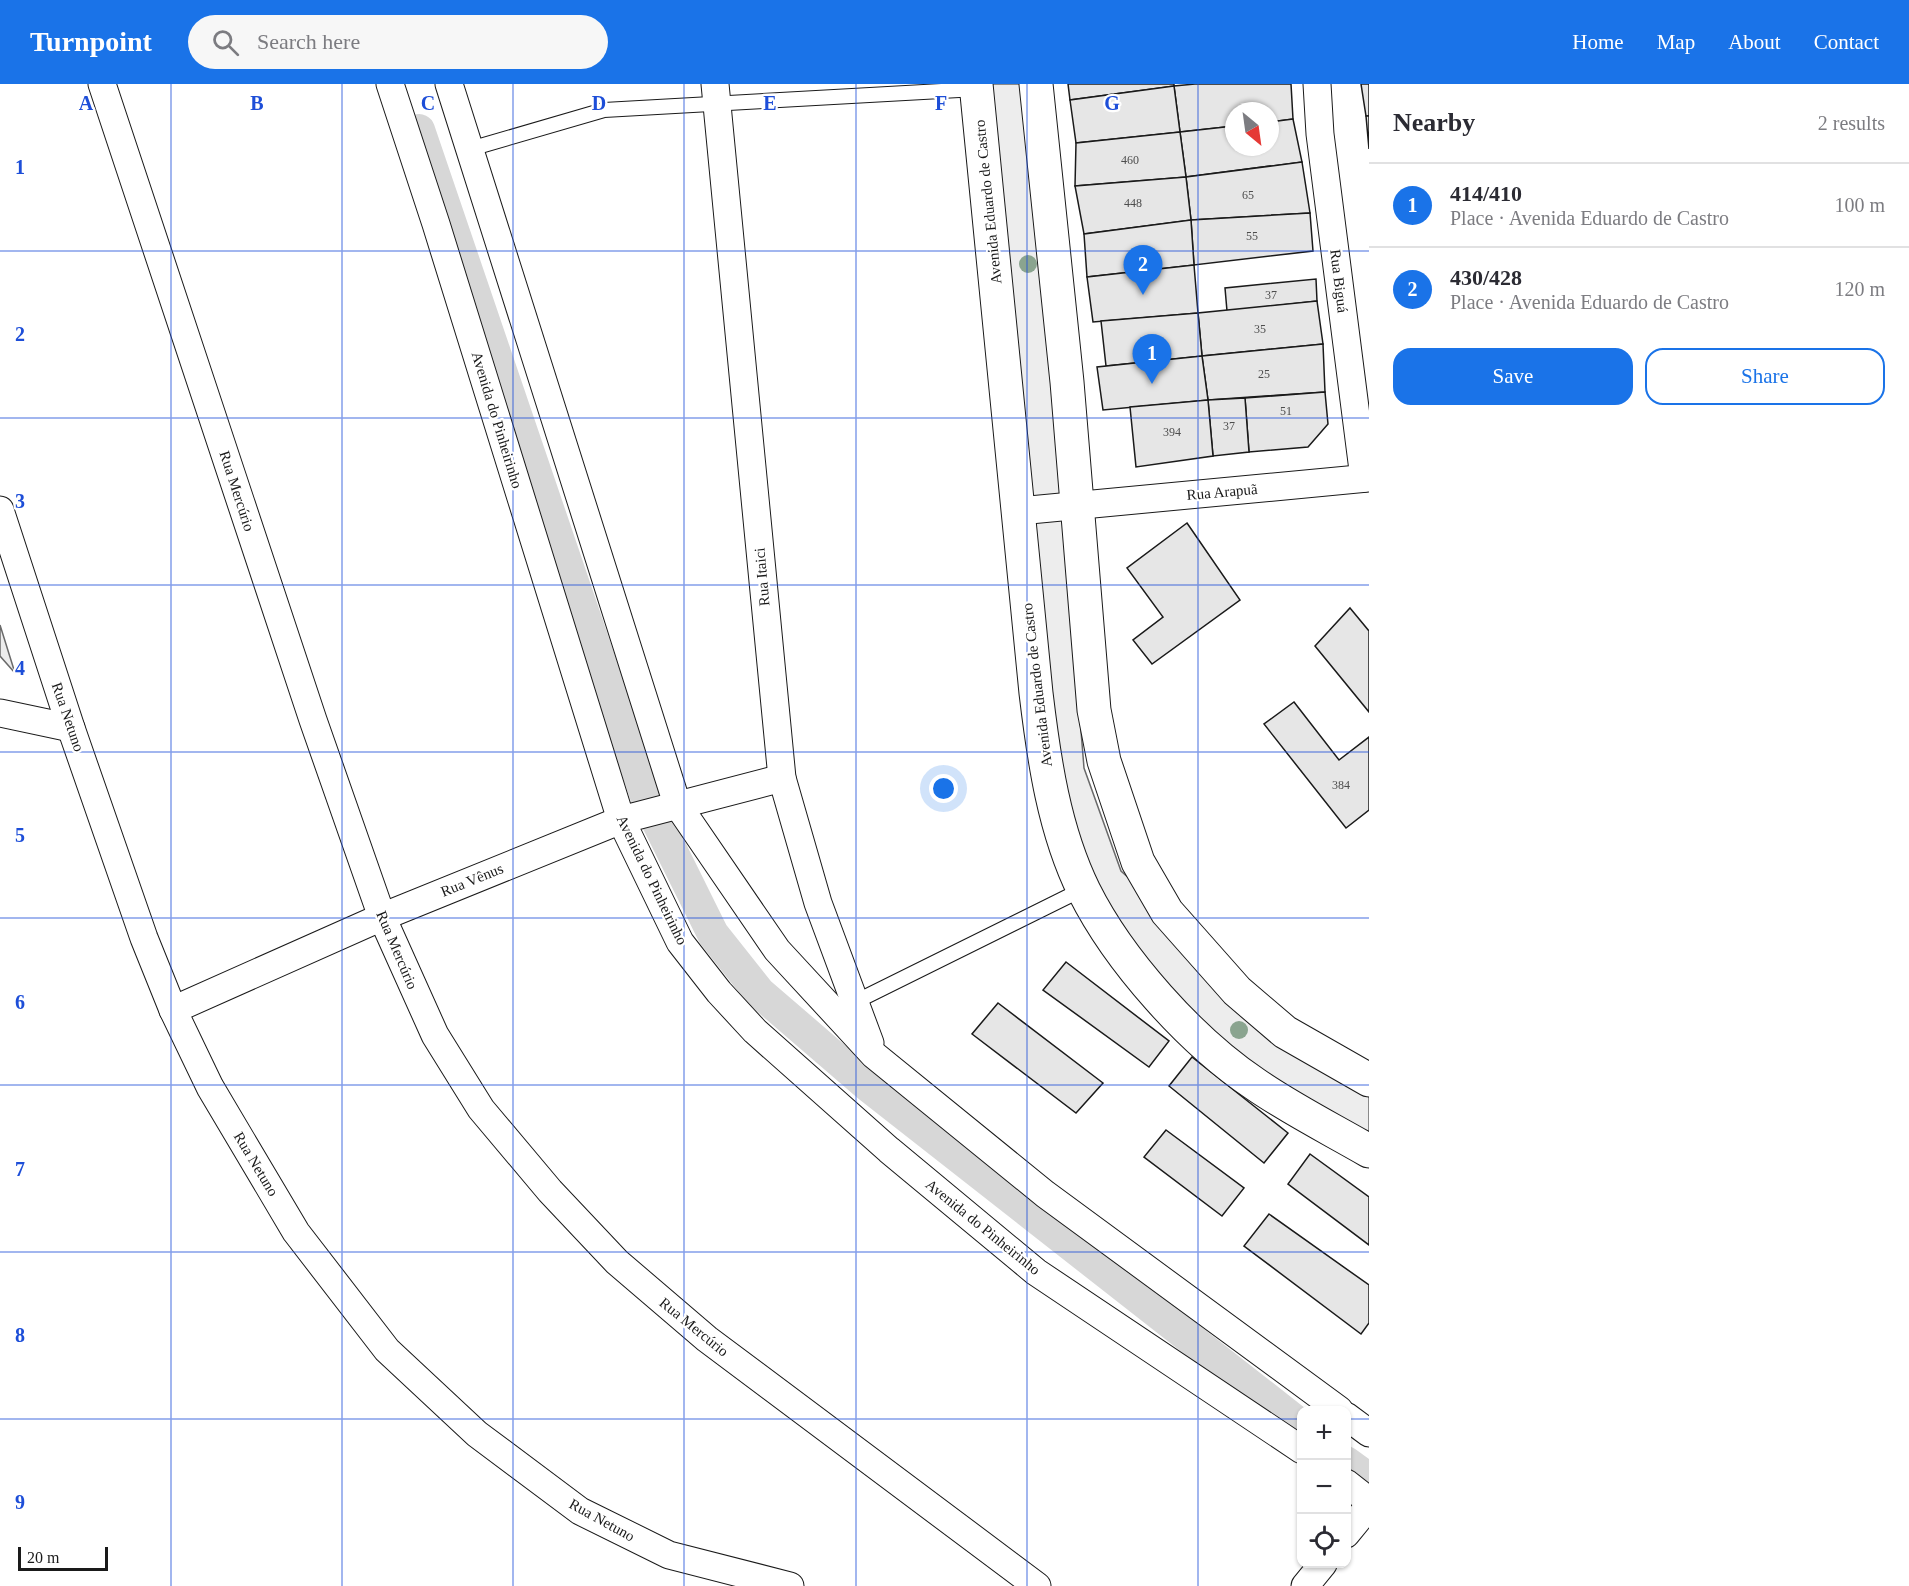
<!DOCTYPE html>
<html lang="en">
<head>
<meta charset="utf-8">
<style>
	body { margin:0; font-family:Georgia,serif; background:#f7f7f7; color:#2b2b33 }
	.controls { position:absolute; right:18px; bottom:18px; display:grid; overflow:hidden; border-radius:12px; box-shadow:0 2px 4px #0004 }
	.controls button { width:54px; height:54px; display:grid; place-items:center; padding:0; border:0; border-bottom:2px solid #e1e1e2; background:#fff; color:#2b2b33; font:30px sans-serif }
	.compass { position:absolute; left:1225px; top:18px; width:54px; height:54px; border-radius:50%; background:#fff; box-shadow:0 2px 4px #0004; rotate:151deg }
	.scale { position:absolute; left:18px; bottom:15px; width:90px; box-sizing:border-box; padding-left:6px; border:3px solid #1a1a1a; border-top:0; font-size:16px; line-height:21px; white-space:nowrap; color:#1a1a1a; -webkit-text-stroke:4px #fff; paint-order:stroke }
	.you { position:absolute; left:944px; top:705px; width:21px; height:21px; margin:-15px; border:4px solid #fff; border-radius:50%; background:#1a73e8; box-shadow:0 0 0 9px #1a73e833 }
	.badge { display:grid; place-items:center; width:39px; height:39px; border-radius:50%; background:#1a73e8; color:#fff; font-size:20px; font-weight:700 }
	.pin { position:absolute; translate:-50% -50px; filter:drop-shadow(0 2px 3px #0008) }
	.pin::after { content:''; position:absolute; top:32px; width:21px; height:18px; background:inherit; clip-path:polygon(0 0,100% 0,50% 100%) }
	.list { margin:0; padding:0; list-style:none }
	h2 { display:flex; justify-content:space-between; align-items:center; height:78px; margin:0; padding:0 24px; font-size:26px }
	h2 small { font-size:20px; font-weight:400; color:#7c7c81 }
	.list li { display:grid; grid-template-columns:39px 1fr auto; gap:18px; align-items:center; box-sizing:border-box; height:84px; padding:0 24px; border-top:2px solid #e1e1e2 }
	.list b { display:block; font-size:22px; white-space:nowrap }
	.list p { margin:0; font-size:20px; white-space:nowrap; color:#7c7c81 }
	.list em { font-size:20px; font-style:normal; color:#7c7c81 }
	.actions { display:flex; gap:12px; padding:18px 24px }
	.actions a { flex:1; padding:14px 0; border:2px solid #1a73e8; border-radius:18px; text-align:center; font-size:21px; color:#1a73e8 }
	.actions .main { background:#1a73e8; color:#fff }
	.icon { flex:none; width:33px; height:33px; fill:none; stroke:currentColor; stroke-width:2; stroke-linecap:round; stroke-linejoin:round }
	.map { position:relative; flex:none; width:1369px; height:1502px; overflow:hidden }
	header { display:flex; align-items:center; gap:36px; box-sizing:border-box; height:84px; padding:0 30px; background:#1a73e8; color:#fff }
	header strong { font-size:28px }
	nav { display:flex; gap:33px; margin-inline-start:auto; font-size:21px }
	.search { width:420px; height:54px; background:#f7f7f7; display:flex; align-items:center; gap:15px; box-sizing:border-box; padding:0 21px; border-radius:33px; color:#7c7c81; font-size:22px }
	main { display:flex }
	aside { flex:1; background:#fff }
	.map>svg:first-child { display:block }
	.built { fill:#ededed; stroke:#6a6a6a; stroke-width:1.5 }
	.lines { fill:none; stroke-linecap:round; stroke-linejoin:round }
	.canal { stroke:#d7d7d7; stroke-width:32 }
	.building { fill:#e6e6e6; stroke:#1a1a1a; stroke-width:1.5 }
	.service-casing { stroke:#1a1a1a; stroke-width:16 }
	.minor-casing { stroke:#1a1a1a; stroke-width:29 }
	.primary-casing { stroke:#1a1a1a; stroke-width:35 }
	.service { stroke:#fff; stroke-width:14 }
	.minor { stroke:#fff; stroke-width:27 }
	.primary { stroke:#fff; stroke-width:33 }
	.tree { fill:#8aa48f }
	.grid { fill:none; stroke:#1d4ed8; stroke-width:1.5; stroke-opacity:0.55 }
	.labels { text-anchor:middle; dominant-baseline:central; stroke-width:4.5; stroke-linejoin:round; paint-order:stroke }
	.number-label { font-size:12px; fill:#4d4d4d }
	.street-label { font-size:15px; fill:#1a1a1a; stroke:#fff }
	.grid-label { font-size:20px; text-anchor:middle; font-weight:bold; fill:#1d4ed8; stroke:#fff; stroke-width:4.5; stroke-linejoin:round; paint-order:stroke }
</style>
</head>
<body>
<header>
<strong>Turnpoint</strong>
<div class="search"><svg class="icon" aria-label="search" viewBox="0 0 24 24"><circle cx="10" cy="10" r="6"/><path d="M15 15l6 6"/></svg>Search here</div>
<nav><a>Home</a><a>Map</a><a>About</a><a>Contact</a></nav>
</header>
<main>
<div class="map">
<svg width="1369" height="1502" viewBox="0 0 1369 1502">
	<rect width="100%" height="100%" fill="#fff"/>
	<g class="built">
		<path d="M986 0H1022L1053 301 1084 684 1121 787 1167 828 1237 907 1369 996V1067L1157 911 1080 772 1059 679Z"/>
		<path d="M0 541 15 589 0 572Z"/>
	</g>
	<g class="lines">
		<g class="canal">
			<path d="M419 46 649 721 713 850 759 908 868 1002 1302 1342"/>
			<path d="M1346 1378 1369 1395"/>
		</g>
	</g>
	<g class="building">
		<path d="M1068 0H1174V2L1070 16Z"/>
		<path d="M1195 0H1291L1293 35 1270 38V27H1234V42L1180 48 1174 2Z"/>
		<path d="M1361 0H1369V32H1366Z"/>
		<path d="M1174 2 1180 48 1076 59 1070 16Z"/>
		<path d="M1366 32H1369V65Z"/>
		<path d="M1293 35 1302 78 1186 93 1180 48 1234 42V63H1270V38Z"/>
		<path d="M1180 48 1186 93 1075 102 1076 59Z"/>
		<path d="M1302 78 1310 129 1191 136 1186 93Z"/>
		<path d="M1186 93 1191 136 1084 150 1075 102Z"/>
		<path d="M1310 129 1313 167 1194 181 1191 136Z"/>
		<path d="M1191 136 1194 181 1087 193 1084 150Z"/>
		<path d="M1194 181 1198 229 1093 238 1087 193Z"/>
		<path d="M1316 195 1317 217 1227 227 1225 204Z"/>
		<path d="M1317 217 1323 260 1202 272 1198 229Z"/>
		<path d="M1198 229 1202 272 1106 282 1101 237Z"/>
		<path d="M1323 260 1325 308 1208 316 1202 272Z"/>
		<path d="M1202 272 1208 316 1103 326 1097 283Z"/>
		<path d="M1325 308 1328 340 1308 363 1249 368 1245 314Z"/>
		<path d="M1245 314 1249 368 1213 372 1208 316Z"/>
		<path d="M1208 316 1213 372 1136 383 1130 323Z"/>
		<path d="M1187 439 1240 516 1152 580 1133 556 1163 533 1127 484Z"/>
		<path d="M1350 524 1369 547V628L1315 562Z"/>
		<path d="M1294 618 1339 676 1369 653V726L1346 744 1264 640Z"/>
		<path d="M1066 878 1169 957 1149 983 1043 906Z"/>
		<path d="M998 919 1103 999 1076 1029 972 950Z"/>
		<path d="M1192 973 1288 1049 1264 1079 1169 1002Z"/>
		<path d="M1166 1046 1244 1104 1222 1132 1144 1073Z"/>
		<path d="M1310 1070 1369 1113V1161L1288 1100Z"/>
		<path d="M1269 1130 1369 1201V1239L1361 1250 1244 1162Z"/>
	</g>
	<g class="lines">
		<defs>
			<g id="service">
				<path d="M470 65 604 26 977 5"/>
				<path d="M855 918 1071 811 1084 808"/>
			</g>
			<g id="minor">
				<path d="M102 0 313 636 382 833 435 951 481 1025 550 1107 617 1178 707 1255 1037 1502"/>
				<path d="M390 0 436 140 621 736 680 858 719 908 755 947 889 1066 1036 1188 1302 1366"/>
				<path d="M449 0 677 720 777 866 874 971 1045 1110 1339 1326"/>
				<path d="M715 0 782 694 818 819 870 959"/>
				<path d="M1317 0 1320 50 1364 394"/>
				<path d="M0 426 71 644 144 854 173 926 210 1003 296 1148 387 1266 477 1350 580 1427 669 1471 790 1502"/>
				<path d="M1019 427 1369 394"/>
				<path d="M0 629 71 644"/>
				<path d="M173 926 382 833 621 736 782 694"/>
				<path d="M1346 1332 1369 1349"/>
				<path d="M1346 1399 1369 1417"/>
				<path d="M1346 1450 1369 1422"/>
				<path d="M1305 1502 1323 1480"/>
			</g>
			<g id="primary">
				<path d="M976 0 1036 609C1044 676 1054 746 1084 807 1119 877 1191 957 1255 1000 1291 1025 1331 1045 1369 1067"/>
				<path d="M1036 0 1067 298 1094 626 1104 677 1138 778 1167 828 1237 907 1285 948 1369 996"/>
			</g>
		</defs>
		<use href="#service" class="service-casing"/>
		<use href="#minor" class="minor-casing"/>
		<use href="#primary" class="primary-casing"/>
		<use href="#service" class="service"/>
		<use href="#minor" class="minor"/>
		<use href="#primary" class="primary"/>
	</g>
	<g class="tree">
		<circle cx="1028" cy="180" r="9"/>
		<circle cx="1239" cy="946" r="9"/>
	</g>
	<path class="grid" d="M171 0V1502M342 0V1502M513 0V1502M684 0V1502M856 0V1502M1027 0V1502M1198 0V1502M0 167H1369M0 334H1369M0 501H1369M0 668H1369M0 834H1369M0 1001H1369M0 1168H1369M0 1335H1302M1346 1335H1369"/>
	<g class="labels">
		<g class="number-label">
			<text x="1130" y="76">460</text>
			<text x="1248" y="111">65</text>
			<text x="1133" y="119">448</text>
			<text x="1252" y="152">55</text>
			<text x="1271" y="211">37</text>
			<text x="1260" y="245">35</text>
			<text x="1264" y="290">25</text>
			<text x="1286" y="327">51</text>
			<text x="1229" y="342">37</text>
			<text x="1172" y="348">394</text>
			<text x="1341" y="701">384</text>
		</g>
		<g class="street-label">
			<text transform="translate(988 118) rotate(-96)">Avenida Eduardo de Castro</text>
			<text transform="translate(1339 197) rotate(83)">Rua Biguá</text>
			<text transform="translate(497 336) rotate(73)">Avenida do Pinheirinho</text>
			<text transform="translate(237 407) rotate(72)">Rua Mercúrio</text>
			<text transform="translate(1222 408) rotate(-5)">Rua Arapuã</text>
			<text transform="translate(762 493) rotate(-95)">Rua Itaici</text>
			<text transform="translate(1037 601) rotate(-97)">Avenida Eduardo de Castro</text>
			<text transform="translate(68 633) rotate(71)">Rua Netuno</text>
			<text transform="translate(472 796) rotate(-22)">Rua Vênus</text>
			<text transform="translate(652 796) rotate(64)">Avenida do Pinheirinho</text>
			<text transform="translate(397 866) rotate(67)">Rua Mercúrio</text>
			<text transform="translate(256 1080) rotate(59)">Rua Netuno</text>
			<text transform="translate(983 1143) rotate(39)">Avenida do Pinheirinho</text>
			<text transform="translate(694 1243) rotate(39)">Rua Mercúrio</text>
			<text transform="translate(602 1436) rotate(29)">Rua Netuno</text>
		</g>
	</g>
	<g class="grid-label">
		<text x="86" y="26">A</text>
		<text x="257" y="26">B</text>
		<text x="428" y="26">C</text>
		<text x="599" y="26">D</text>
		<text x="770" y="26">E</text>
		<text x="941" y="26">F</text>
		<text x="1112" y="26">G</text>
		<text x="20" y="90">1</text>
		<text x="20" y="257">2</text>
		<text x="20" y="424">3</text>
		<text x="20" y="591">4</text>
		<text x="20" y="758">5</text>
		<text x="20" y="925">6</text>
		<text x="20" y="1092">7</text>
		<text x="20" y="1258">8</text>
		<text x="20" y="1425">9</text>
	</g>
</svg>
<div class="controls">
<button>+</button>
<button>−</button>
<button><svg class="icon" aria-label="locate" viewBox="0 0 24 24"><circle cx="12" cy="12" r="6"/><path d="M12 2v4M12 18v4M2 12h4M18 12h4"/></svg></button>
</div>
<svg class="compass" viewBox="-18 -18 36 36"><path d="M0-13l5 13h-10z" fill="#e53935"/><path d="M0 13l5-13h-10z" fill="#7c7c81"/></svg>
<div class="scale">20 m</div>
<div class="you"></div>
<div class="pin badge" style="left:1152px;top:300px">1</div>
<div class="pin badge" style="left:1143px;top:211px">2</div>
</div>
<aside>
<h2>Nearby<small>2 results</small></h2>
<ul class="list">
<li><span class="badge">1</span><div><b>414/410</b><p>Place · Avenida Eduardo de Castro</p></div><em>100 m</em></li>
<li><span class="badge">2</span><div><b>430/428</b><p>Place · Avenida Eduardo de Castro</p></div><em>120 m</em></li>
</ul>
<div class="actions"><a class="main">Save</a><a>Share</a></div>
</aside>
</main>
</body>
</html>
